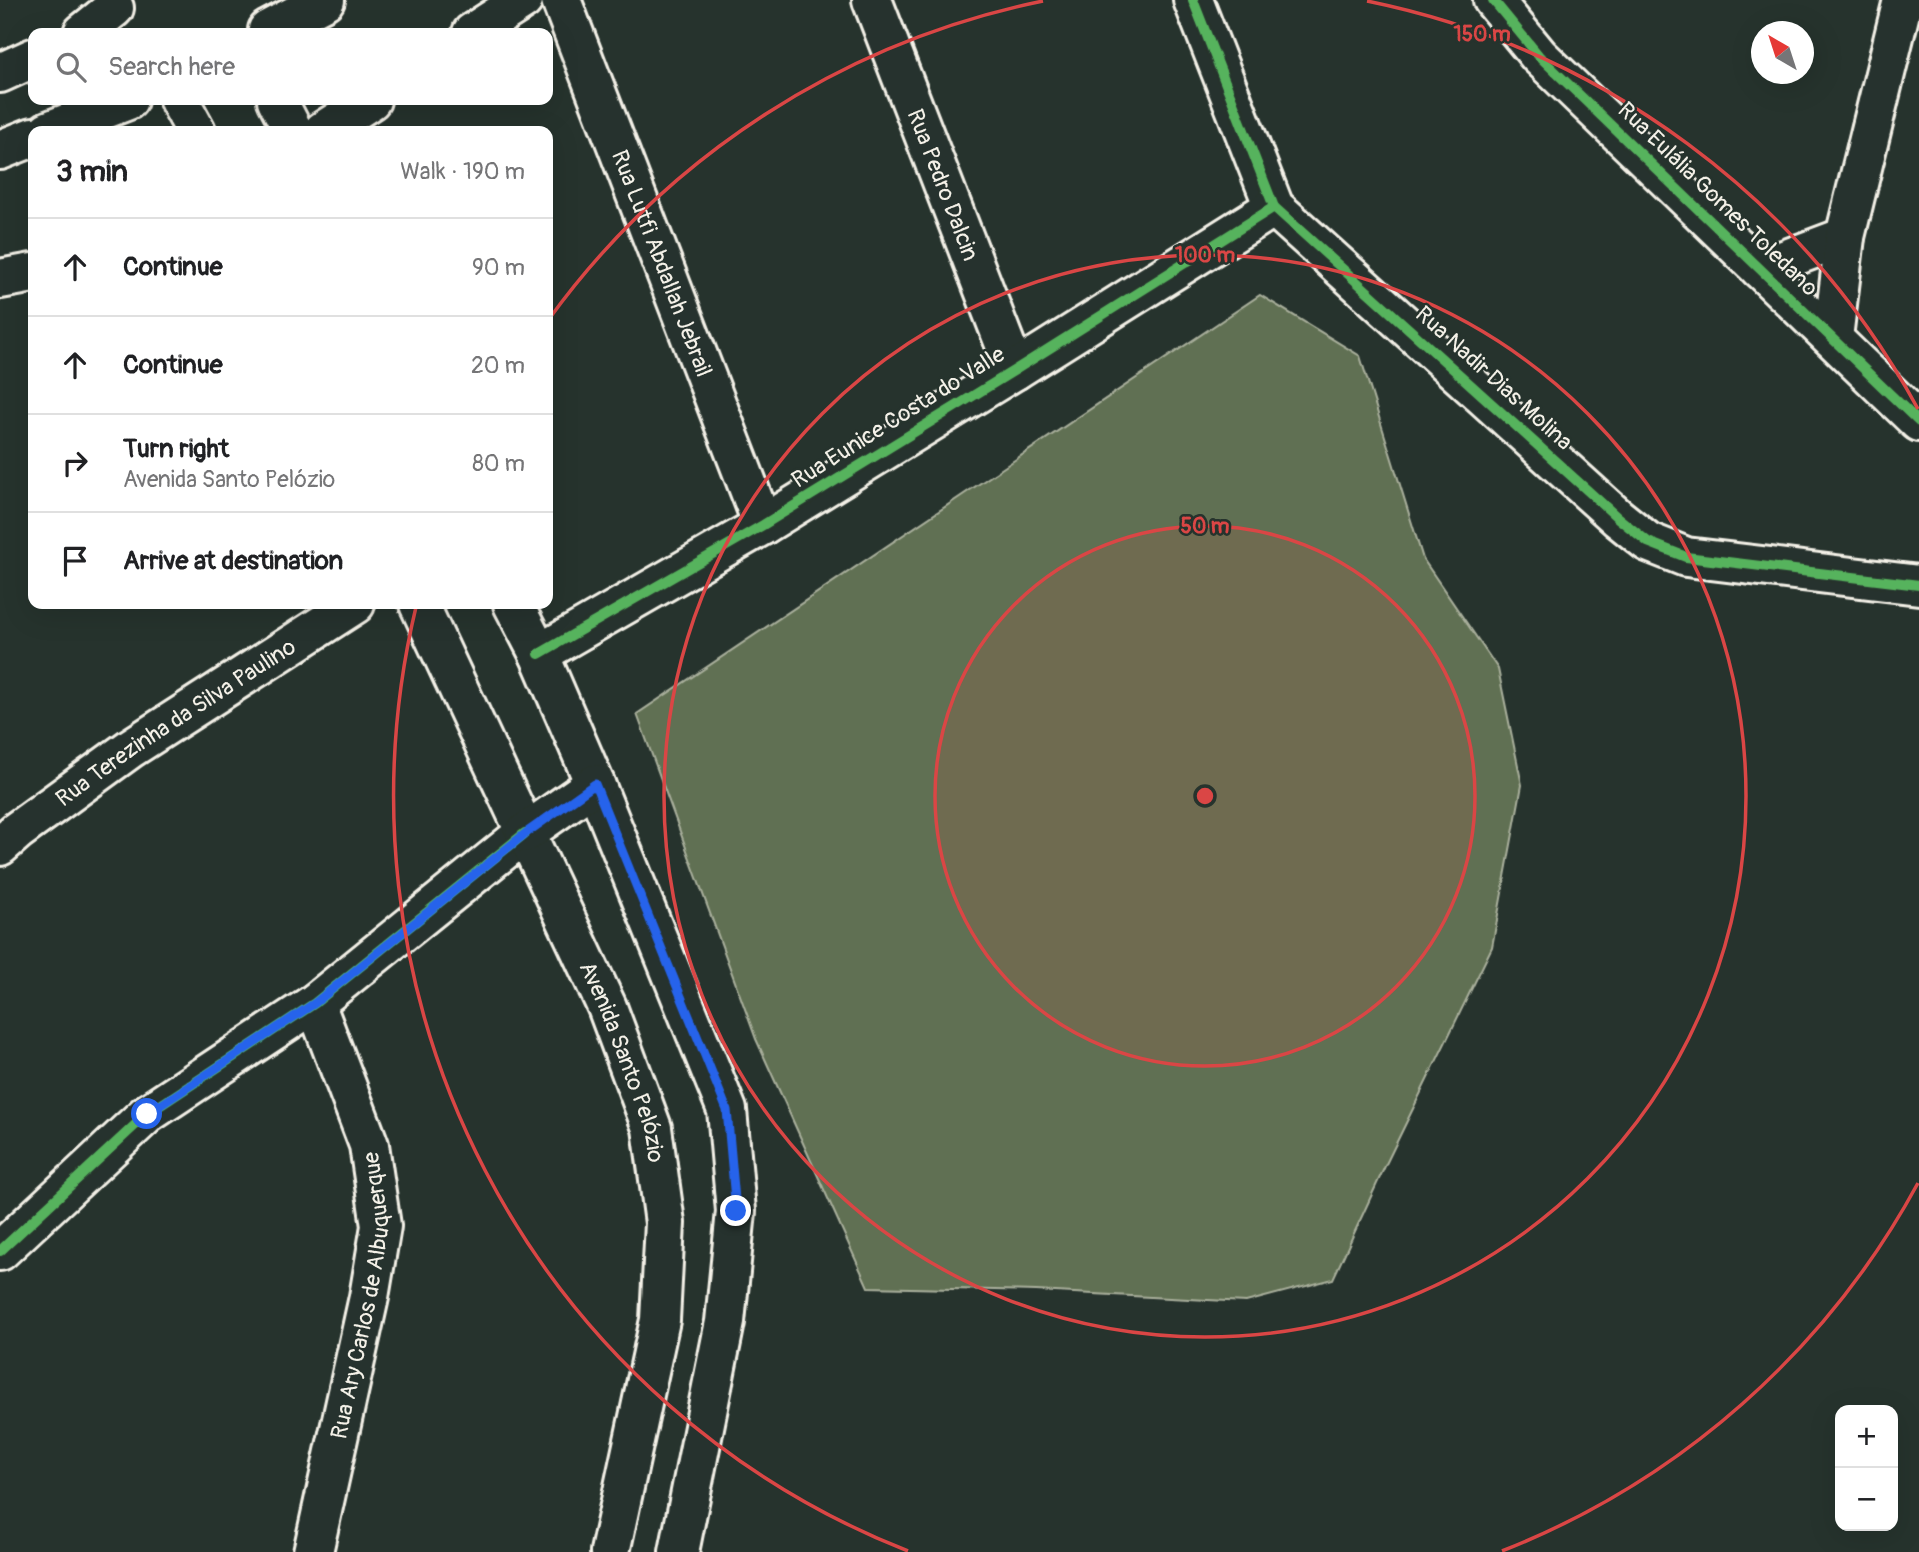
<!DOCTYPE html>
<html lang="en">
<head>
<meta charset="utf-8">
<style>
	body { margin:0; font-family:Pangolin,sans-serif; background:#f6f6f6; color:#202124 }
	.controls { position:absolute; right:21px; bottom:21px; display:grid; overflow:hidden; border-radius:14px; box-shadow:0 7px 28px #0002 }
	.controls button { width:63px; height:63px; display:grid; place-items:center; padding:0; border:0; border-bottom:2px solid #e0e0e0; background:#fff; color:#202124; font:35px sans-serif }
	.compass { position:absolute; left:1751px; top:21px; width:63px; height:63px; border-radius:50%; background:#fff; box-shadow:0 7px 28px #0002; rotate:321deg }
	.stop { position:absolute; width:21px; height:21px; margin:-16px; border:5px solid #2563eb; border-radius:50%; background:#fff }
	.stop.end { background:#2563eb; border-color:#fff; box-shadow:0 2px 7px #0008 }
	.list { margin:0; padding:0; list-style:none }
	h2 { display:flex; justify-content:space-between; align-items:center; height:91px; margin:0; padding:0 28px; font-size:30px }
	h2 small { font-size:23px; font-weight:400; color:#757577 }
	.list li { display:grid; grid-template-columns:46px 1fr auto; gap:21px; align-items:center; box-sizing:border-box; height:98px; padding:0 28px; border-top:2px solid #e0e0e0 }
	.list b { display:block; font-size:26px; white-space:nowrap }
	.list p { margin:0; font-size:23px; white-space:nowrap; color:#757577 }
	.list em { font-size:23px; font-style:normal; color:#757577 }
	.icon { flex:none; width:38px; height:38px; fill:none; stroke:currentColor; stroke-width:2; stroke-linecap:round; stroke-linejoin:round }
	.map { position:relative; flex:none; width:1919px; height:1552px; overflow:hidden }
	.search { position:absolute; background:#fff; box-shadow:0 7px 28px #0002; left:28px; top:28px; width:525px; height:77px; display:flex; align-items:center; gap:18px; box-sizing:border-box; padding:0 24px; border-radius:14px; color:#757577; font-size:26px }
	.panel { position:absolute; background:#fff; box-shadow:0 7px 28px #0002; left:28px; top:126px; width:525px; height:483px; border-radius:14px }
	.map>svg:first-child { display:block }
	.green { fill:#607052; stroke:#aab09d; stroke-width:2 }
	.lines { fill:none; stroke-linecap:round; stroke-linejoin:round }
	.minor-casing { stroke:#f4f1e8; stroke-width:44 }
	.major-casing { stroke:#f4f1e8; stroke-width:44 }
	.minor { stroke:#26332d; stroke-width:38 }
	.major { stroke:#26332d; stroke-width:38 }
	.cycleway-casing { stroke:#26332d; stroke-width:15 }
	.cycleway { stroke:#56b35d; stroke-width:10 }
	.route { stroke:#2563eb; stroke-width:9 }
	.ring { fill:none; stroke:#da4645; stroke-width:3.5 }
	.labels { text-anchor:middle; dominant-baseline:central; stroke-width:5; stroke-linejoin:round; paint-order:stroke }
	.street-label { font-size:23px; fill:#f4f1e8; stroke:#26332d }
	.centre { fill:#da4645; stroke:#26332d; stroke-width:3.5 }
	.ring-label { font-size:21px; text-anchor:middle; font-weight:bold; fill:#da4645; stroke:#26332d; stroke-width:5; stroke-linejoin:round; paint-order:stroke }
</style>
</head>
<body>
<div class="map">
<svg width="1919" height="1552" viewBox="0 0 1919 1552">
	<rect width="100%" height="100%" fill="#26332d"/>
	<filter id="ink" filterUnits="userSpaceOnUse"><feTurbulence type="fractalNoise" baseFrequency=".0143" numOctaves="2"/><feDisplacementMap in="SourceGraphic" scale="14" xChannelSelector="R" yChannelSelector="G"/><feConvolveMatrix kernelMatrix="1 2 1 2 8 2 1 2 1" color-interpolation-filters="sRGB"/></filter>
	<g filter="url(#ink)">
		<path class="green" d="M1260 295 1360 356 1423 559 1498 669 1522 785 1492 947 1386 1164 1333 1279 1246 1302 1036 1291 868 1287 756 1039 637 714Z"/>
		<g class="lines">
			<defs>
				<g id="minor">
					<path id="s1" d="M561 0 763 525"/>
					<path id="s2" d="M872 0 1015 370"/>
					<path d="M1193 0 1274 207 1618 518 1648 542 1686 557 1919 585"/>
					<path d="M1493 0 1539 56 1919 422"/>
					<path d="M472 33 523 0"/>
					<path d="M323 131 371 100"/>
					<path d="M1760 269 1845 237"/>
					<path d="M0 279 33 273"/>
					<path d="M1833 338 1845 237 1903 0"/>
					<path d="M539 654 763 525 1015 370 1274 207"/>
					<path id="s3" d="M0 846 17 831 131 748 355 604"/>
					<path d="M0 1251 147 1114 315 1003 525 833"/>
					<path id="s4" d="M313 1552 369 1297 381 1226 369 1145 315 1003"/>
				</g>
				<g id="major">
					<path d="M268 30 325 0"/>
					<path d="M83 33 114 8"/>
					<path d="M0 73 33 58"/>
					<path d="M179 100 196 131"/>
					<path d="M277 100 293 131"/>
					<path d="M48 131 128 100"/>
					<path d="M0 150 33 137"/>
					<path id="s5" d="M419 604 607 1007 652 1128 665 1223 660 1320 610 1552"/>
					<path d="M513 604 539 654 595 784 727 1110 736 1211 725 1322 679 1552"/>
					<path d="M525 833 595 784"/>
				</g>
			</defs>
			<use href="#minor" class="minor-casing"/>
			<use href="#major" class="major-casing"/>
			<use href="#minor" class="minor"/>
			<use href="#major" class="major"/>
			<defs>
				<g id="cycleway">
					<path d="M1193 0 1274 207 1618 518 1648 542 1686 557 1919 585"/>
					<path d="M1493 0 1539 56 1919 422"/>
					<path d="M539 654 763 525 1015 370 1274 207"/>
					<path d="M0 1251 147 1114 315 1003 525 833"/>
				</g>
			</defs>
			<use href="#cycleway" class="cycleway-casing"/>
			<use href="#cycleway" class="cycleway"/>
		</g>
	</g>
	<g class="lines" filter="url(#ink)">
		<path class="route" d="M147 1114 315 1003 526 833 595 784 727 1110 736 1211"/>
	</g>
	<circle cx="1205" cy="796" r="270" fill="#da4645" fill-opacity=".12"/>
	<g class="ring">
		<circle cx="1205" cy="796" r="270"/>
		<circle cx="1205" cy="796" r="541"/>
		<path d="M1918 1183A811 811 0 0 1 1502 1551M908 1551A811 811 0 0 1 416 607M549 319A811 811 0 0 1 1043 1M1367 1A811 811 0 0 1 1918 409"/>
	</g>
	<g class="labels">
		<g class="street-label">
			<text stroke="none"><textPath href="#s2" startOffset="198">Rua Pedro Dalcin</textPath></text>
			<text transform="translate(1718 199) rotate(44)">Rua Eulália Gomes Toledano</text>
			<text stroke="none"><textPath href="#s1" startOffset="282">Rua Lutfi Abdallah Jebrail</textPath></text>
			<text transform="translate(1494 378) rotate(42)">Rua Nadir Dias Molina</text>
			<text transform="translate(898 417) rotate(-32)">Rua Eunice Costa do Valle</text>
			<text stroke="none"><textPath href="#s3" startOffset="215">Rua Terezinha da Silva Paulino</textPath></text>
			<text stroke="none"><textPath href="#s5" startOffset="502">Avenida Santo Pelózio</textPath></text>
			<text stroke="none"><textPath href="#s4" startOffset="262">Rua Ary Carlos de Albuquerque</textPath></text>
		</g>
	</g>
	<circle cx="1205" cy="796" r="10" class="centre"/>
	<g class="ring-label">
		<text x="1482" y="41">150 m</text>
		<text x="1205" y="262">100 m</text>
		<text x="1205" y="533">50 m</text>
	</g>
</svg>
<div class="controls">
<button>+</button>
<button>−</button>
</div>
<svg class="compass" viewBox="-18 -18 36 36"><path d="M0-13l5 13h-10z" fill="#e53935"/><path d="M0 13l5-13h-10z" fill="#757577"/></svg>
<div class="stop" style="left:147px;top:1114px"></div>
<div class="stop end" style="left:736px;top:1211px"></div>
<div class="search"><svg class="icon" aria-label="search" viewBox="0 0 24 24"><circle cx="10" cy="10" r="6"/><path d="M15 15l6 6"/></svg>Search here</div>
<section class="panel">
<h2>3 min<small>Walk · 190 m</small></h2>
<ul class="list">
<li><svg class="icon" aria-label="ahead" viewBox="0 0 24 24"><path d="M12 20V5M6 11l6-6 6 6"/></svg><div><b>Continue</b></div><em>90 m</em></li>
<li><svg class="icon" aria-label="ahead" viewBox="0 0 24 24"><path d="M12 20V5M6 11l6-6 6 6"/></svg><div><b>Continue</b></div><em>20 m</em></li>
<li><svg class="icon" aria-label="right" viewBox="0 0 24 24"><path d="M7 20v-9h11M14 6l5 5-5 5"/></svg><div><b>Turn right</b><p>Avenida Santo Pelózio</p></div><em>80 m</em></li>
<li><svg class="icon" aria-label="arrive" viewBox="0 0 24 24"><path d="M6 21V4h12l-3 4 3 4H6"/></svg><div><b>Arrive at destination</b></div></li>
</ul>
</section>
</div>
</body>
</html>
